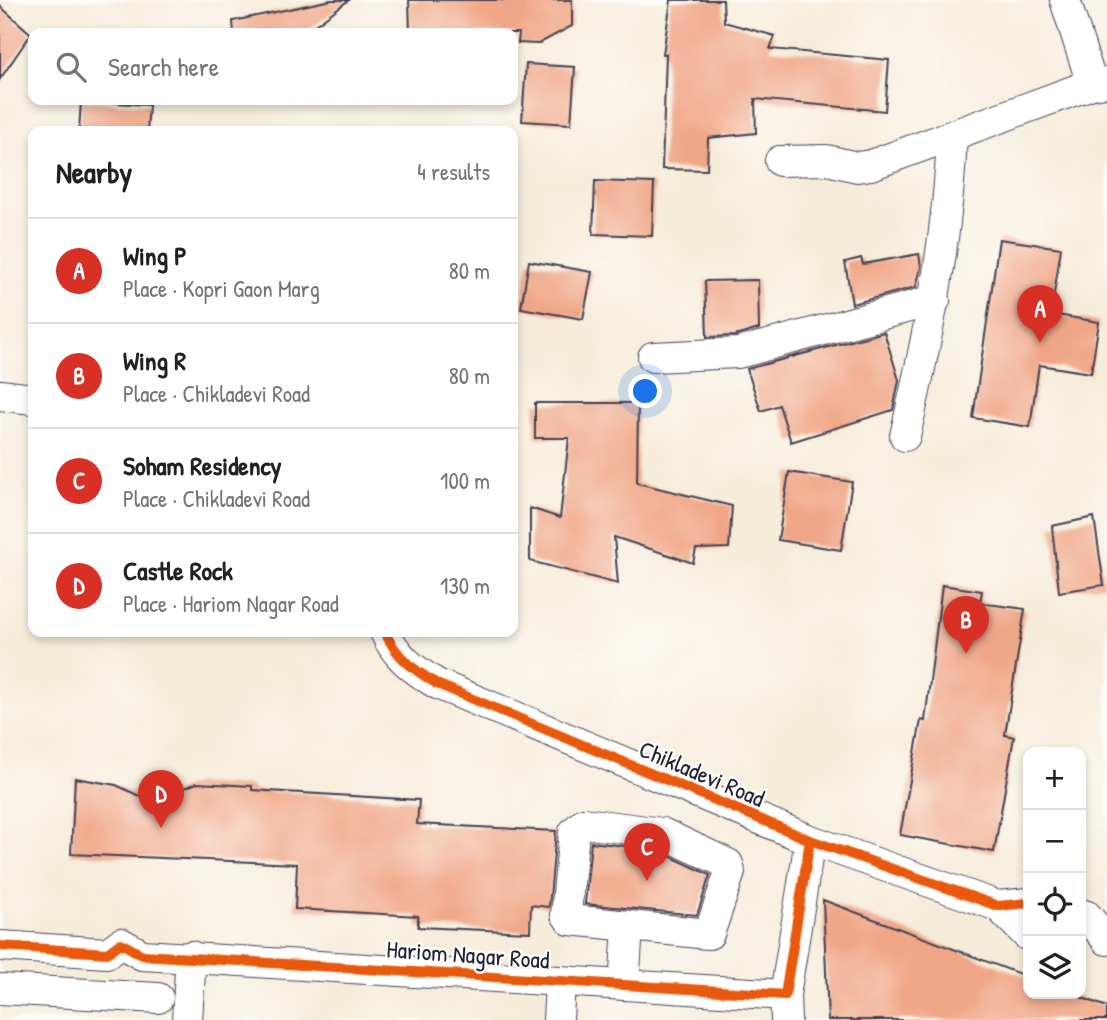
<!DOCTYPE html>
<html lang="en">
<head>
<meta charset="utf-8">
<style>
	body { margin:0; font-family:"Patrick Hand",sans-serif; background:#f6f6f6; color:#202124 }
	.controls { position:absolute; right:21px; bottom:21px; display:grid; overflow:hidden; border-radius:14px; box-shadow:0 4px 10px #0003 }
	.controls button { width:63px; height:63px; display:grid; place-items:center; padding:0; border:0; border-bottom:2px solid #e0e0e0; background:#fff; color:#202124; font:35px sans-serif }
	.you { position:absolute; left:646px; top:392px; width:24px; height:24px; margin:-18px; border:5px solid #fff; border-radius:50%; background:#1a73e8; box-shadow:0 0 0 10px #1a73e833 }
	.badge { display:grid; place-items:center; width:46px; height:46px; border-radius:50%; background:#d93025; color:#fff; font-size:23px; font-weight:700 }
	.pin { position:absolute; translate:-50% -58px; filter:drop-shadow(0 2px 4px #0008) }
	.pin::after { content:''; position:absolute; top:37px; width:24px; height:21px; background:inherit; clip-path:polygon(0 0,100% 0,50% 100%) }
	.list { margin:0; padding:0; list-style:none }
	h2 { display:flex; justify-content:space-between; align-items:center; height:91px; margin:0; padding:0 28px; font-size:30px }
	h2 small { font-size:23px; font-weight:400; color:#757577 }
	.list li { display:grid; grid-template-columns:46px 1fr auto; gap:21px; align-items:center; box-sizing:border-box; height:105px; padding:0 28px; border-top:2px solid #e0e0e0 }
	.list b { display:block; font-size:26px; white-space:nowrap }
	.list p { margin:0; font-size:23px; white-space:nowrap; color:#757577 }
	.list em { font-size:23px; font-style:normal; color:#757577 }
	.icon { flex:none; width:38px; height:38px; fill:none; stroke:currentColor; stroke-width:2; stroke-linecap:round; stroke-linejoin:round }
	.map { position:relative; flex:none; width:1107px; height:1020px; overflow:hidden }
	.search { position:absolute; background:#fff; box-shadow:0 4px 10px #0003; left:28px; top:28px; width:490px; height:77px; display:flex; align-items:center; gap:18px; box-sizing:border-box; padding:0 24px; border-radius:14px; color:#757577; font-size:26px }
	.panel { position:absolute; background:#fff; box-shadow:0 4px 10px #0003; left:28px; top:126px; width:490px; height:511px; border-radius:14px }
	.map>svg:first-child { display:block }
	.building { fill:#f0a788 }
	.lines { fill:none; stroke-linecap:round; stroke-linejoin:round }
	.minor-casing { stroke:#424053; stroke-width:32 }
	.minor { stroke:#fff; stroke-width:30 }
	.cycleway-casing { stroke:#fdfcf7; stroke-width:15 }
	.cycleway { stroke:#e8590c; stroke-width:10 }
	.labels { text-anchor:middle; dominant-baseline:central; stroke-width:5; stroke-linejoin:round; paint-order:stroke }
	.street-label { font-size:24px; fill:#22223b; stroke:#fdfcf7 }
</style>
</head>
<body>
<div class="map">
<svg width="1107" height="1020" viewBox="0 0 1107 1020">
	<rect width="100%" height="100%" fill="#fdfcf7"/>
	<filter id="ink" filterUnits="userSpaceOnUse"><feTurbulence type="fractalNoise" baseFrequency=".0143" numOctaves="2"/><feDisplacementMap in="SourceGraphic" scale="14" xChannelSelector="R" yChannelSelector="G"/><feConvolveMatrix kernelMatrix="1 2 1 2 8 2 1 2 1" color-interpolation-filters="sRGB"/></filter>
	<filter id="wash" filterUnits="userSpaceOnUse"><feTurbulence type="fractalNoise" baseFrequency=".00686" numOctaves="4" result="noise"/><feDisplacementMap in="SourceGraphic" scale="28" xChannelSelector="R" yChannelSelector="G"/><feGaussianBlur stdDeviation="1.57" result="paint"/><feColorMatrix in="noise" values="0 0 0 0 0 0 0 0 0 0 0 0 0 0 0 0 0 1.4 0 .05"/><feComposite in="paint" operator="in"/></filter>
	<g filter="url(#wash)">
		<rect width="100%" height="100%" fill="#f6ecda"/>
		<g id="blocks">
			<g class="building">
				<path d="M331 0H349L304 33H234L233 21Z"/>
				<path d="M409 0H572V26L538 44 518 43 519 33H410Z"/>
				<path d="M671 0H723L724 22 775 36 770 49 889 60 885 111 755 99 756 133 708 138 707 170 662 169 666 54H663Z"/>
				<path d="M0 6 31 34 0 79Z"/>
				<path d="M526 64 575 67 571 124 522 121Z"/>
				<path d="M81 101 149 105 147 131H79Z"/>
				<path d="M595 181 654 183 652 236 593 234Z"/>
				<path d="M999 239 1061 248 1051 314 1099 322 1091 373 1039 365 1030 427 973 418Z"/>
				<path d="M919 254 921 267 916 287 852 304 845 262 861 258 863 264Z"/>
				<path d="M529 261 592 272 583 319 521 308Z"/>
				<path d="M758 280 759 329 735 336 707 337 705 281Z"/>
				<path d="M884 332 899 380 893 410 791 442 779 405 761 411 747 369Z"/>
				<path d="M535 403H638L637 483 732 506 729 548 696 549 693 563 614 537 618 584 530 561V508L560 518 569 438H535Z"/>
				<path d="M789 472 852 482 841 550 778 540Z"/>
				<path d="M1094 517 1104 585 1059 592 1052 526Z"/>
				<path d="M942 585 982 591 980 603 1025 609 1005 735 1014 737 994 852 900 835 921 720 925 721Z"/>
				<path d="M75 778 116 785 150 801 197 783 252 786V790L419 800 417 824 556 831 549 907 531 905 530 932 418 927V916L295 909 297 864 71 854Z"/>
				<path d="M591 842 657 850 710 875 697 915 585 904Z"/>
				<path d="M823 900 1028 977V994H1072L1107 1007V1020H828Z"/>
			</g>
		</g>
	</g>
	<g filter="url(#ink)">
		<use href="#blocks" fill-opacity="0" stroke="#424053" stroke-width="2"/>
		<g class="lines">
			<defs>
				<g id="minor">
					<path d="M1065 0 1092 84"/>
					<path d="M780 161 827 160 857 167 871 165 1092 84 1107 82"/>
					<path d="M653 357 738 353 935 300"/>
					<path d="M0 395 33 399"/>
					<path d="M905 436C928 335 948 240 952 136"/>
					<path d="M385 632C396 657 414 670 437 684L810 840 998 906 1028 903"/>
					<path d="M584 823 662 833 728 864 730 872 709 934 570 920 566 914 574 832Z"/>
					<path d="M998 906 1028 936"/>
					<path d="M1081 914 1087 916 1107 940"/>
					<path d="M0 946 107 953 121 943 142 955 785 995 810 840"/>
					<path d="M624 985 628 928"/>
					<path d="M0 989 158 998"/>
					<path d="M785 995 786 1020"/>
					<path d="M187 1020 191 956"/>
					<path d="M558 1020 560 981"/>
				</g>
			</defs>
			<use href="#minor" class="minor-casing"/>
			<use href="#minor" class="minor"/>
			<defs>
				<g id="cycleway">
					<path d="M385 632C396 657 414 670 437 684L810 840 998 906 1028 903"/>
					<path d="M0 946 107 953 121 943 142 955 785 995 810 840"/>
				</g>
			</defs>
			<use href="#cycleway" class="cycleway-casing"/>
			<use href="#cycleway" class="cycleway"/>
		</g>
	</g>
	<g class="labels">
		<g class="street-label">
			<text transform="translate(702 773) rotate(23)">Chikladevi Road</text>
			<text transform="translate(468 954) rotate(4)">Hariom Nagar Road</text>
		</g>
	</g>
</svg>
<div class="controls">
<button>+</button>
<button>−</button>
<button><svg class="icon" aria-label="locate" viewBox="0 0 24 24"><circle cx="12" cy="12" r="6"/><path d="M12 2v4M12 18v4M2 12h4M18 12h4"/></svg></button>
<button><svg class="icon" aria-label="layers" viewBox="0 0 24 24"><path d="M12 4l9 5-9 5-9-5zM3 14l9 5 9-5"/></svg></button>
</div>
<div class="you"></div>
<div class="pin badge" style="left:1040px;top:343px">A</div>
<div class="pin badge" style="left:966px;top:654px">B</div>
<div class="pin badge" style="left:647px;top:881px">C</div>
<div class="pin badge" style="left:161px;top:828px">D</div>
<div class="search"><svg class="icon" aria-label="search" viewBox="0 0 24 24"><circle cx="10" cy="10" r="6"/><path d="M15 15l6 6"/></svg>Search here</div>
<section class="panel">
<h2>Nearby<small>4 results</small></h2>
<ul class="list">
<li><span class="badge">A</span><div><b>Wing P</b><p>Place · Kopri Gaon Marg</p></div><em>80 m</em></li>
<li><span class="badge">B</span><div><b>Wing R</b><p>Place · Chikladevi Road</p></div><em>80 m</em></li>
<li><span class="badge">C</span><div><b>Soham Residency</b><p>Place · Chikladevi Road</p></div><em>100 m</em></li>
<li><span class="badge">D</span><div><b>Castle Rock</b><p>Place · Hariom Nagar Road</p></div><em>130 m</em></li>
</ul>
</section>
</div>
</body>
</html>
